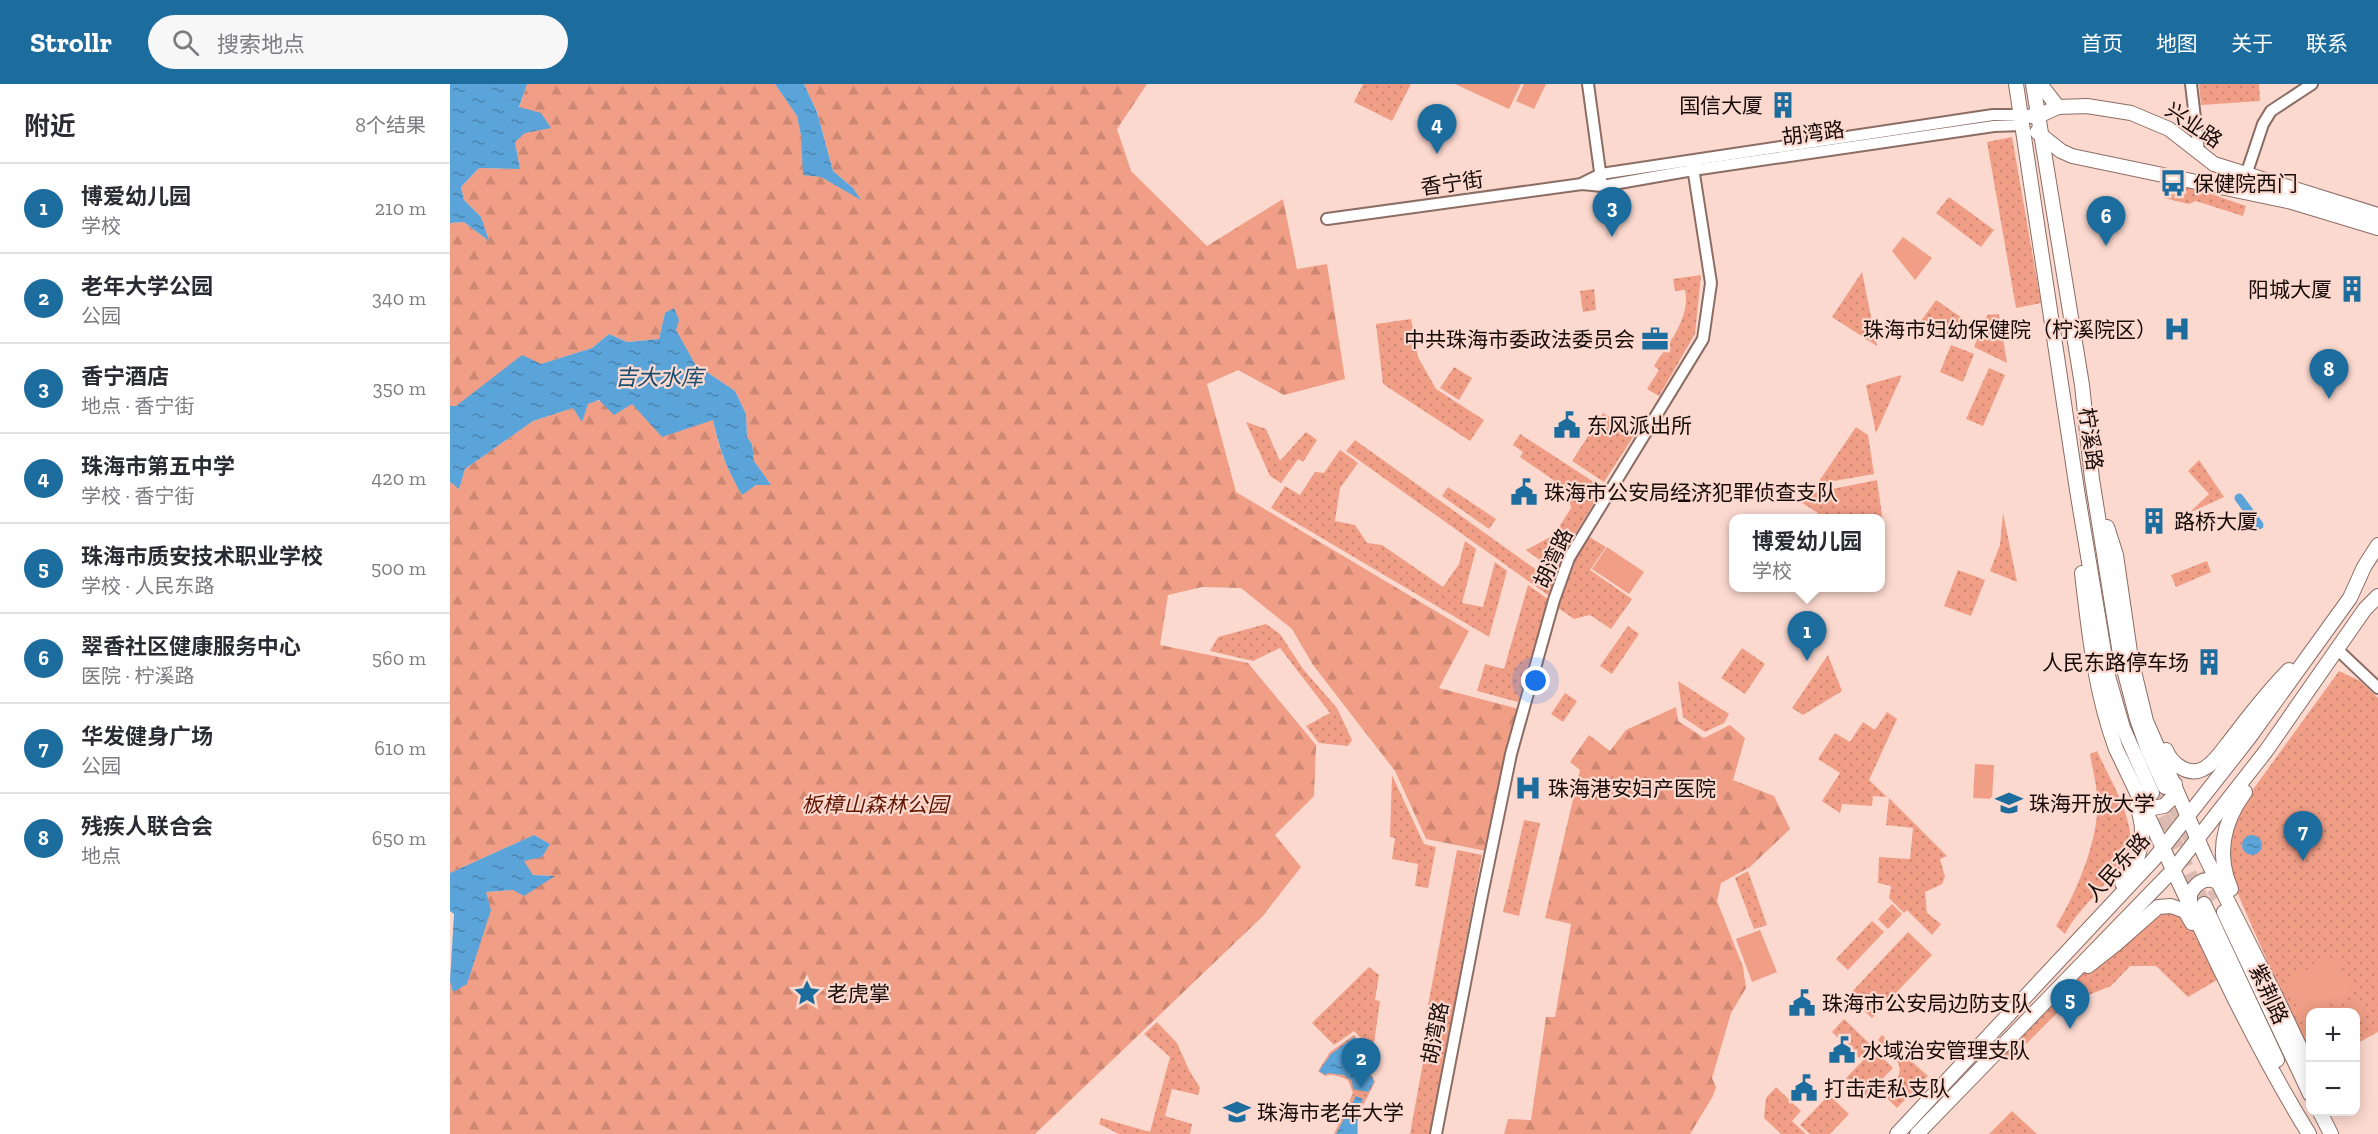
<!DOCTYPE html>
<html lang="zh">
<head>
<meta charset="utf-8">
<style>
	body { margin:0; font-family:"Zilla Slab","Noto Sans SC",serif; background:#f7f7f7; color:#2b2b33 }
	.controls { position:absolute; right:18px; bottom:18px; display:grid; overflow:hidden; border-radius:12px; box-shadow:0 3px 15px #0003 }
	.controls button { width:54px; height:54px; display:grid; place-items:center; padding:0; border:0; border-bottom:2px solid #e1e1e2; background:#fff; color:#2b2b33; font:30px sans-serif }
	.you { position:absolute; left:1086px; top:597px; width:21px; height:21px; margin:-15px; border:4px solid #fff; border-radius:50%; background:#1a73e8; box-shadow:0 0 0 9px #1a73e833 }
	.badge { display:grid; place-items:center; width:39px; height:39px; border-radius:50%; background:#1d6c9e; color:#fff; font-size:20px; font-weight:700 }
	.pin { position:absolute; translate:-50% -50px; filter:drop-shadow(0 2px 3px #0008) }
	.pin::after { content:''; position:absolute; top:32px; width:21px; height:18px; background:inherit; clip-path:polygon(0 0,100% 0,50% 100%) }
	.popup { position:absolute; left:1279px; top:430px; width:156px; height:78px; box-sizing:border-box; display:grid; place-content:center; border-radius:12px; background:#fff; filter:drop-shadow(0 2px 4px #0005); font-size:20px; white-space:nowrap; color:#7c7c81 }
	.popup b { font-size:22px; color:#2b2b33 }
	.popup::after { content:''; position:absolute; left:50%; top:100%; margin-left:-12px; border:12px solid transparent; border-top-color:#fff }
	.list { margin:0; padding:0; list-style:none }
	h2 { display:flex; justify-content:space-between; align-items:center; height:78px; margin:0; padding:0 24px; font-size:26px }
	h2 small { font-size:20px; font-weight:400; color:#7c7c81 }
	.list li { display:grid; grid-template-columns:39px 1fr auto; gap:18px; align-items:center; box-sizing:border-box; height:90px; padding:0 24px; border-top:2px solid #e1e1e2 }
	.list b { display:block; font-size:22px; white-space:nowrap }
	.list p { margin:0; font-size:20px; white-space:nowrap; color:#7c7c81 }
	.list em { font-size:20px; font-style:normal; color:#7c7c81 }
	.icon { flex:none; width:33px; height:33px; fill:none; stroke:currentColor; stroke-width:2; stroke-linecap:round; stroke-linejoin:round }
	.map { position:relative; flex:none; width:1928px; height:1050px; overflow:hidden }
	header { display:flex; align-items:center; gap:36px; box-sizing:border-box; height:84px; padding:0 30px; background:#1d6c9e; color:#fff }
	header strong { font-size:28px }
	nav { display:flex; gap:33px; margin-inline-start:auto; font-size:21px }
	.search { width:420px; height:54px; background:#f7f7f7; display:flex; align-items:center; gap:15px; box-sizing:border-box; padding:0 21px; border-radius:33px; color:#7c7c81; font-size:22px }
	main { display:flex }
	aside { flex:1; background:#fff }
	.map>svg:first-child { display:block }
	.grass { fill:url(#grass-dots) }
	.forest { fill:url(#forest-firs) }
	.garden { fill:#f09e86 }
	.water { fill:url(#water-ripples) }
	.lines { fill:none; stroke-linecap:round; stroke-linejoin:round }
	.canal { stroke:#5ba4d9; stroke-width:9 }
	.major-tunnel { stroke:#dabab1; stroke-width:14; stroke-dasharray:14 7; stroke-linecap:butt }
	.minor-casing { stroke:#8c6d64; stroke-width:14 }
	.major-casing { stroke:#8c6d64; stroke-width:16 }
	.minor { stroke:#fff; stroke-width:10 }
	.major { stroke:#fff; stroke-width:14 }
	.labels { text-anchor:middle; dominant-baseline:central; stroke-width:4.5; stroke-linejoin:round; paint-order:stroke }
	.poi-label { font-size:21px; fill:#160b08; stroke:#fcd9cf; text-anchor:start }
	.street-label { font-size:21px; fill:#160b08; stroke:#fcd9cf }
	.park-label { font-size:21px; font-style:italic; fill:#5f1500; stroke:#fcd9cf }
	.water-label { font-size:22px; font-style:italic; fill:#184e72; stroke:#fcd9cf }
</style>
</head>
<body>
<header>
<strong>Strollr</strong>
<div class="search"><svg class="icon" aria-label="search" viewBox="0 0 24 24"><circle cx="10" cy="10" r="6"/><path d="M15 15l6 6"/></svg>搜索地点</div>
<nav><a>首页</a><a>地图</a><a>关于</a><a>联系</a></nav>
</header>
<main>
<aside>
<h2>附近<small>8个结果</small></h2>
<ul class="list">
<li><span class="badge">1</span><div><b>博爱幼儿园</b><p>学校</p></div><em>210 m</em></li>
<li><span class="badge">2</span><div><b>老年大学公园</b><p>公园</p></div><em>340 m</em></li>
<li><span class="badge">3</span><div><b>香宁酒店</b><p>地点 · 香宁街</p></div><em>350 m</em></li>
<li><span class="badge">4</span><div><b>珠海市第五中学</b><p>学校 · 香宁街</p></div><em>420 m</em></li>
<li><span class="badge">5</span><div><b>珠海市质安技术职业学校</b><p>学校 · 人民东路</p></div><em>500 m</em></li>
<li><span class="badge">6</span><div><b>翠香社区健康服务中心</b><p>医院 · 柠溪路</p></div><em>560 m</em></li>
<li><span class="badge">7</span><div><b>华发健身广场</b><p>公园</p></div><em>610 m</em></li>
<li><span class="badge">8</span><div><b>残疾人联合会</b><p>地点</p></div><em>650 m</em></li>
</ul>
</aside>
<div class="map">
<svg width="1928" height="1050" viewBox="0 0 1928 1050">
	<defs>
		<pattern id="grass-dots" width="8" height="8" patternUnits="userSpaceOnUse" patternTransform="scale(1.5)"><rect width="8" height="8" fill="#f09e86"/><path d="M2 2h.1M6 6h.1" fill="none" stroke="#cd8772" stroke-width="1.8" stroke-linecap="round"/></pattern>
		<pattern id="forest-firs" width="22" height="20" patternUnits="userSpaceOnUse" patternTransform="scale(1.5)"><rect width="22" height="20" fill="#f09e86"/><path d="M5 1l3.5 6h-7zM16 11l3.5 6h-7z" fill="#cd8772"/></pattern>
		<pattern id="water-ripples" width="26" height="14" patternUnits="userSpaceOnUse" patternTransform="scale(1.5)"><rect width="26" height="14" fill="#5ba4d9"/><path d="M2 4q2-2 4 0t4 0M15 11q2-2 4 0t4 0" fill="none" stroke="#4a84ae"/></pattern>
	</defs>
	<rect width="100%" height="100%" fill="#fcd9cf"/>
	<g class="grass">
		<path d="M913 0H961L942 37 904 18Z"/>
		<path d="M1749 0H1809L1810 17 1751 21Z"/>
		<path d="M1562 53 1591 219 1566 224 1537 58Z"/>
		<path d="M1729 99 1796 122 1793 132 1746 117 1739 120 1714 114Z"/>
		<path d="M1499 113 1544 146 1531 163 1486 129Z"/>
		<path d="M1412 188 1427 262 1382 233Z"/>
		<path d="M1251 191 1245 250 1209 312 1197 305 1209 286 1204 282C1218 260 1241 234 1235 206L1225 207 1223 195Z"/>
		<path d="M1144 205 1146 226 1133 228 1130 207Z"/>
		<path d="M1486 216 1512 234 1498 255 1471 237Z"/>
		<path d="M1549 230 1557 279 1524 263 1537 231Z"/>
		<path d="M961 235 968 273 986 305 1034 336 1020 357 933 300 926 240Z"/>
		<path d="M1501 261 1524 270 1513 298 1490 288Z"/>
		<path d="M1004 283 1022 294 1009 316 990 304Z"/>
		<path d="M1539 284 1555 291 1533 342 1516 335Z"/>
		<path d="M1452 291 1426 349 1416 301Z"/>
		<path d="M1153 329 1185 350 1154 398 1122 377Z"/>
		<path d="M796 338 816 345 830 377 856 348 867 356 853 378 848 375 831 399 820 392Z"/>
		<path d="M1406 343 1418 351 1424 390 1367 400Z"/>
		<path d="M1070 350 1153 404 1112 472 1106 488 1076 466 1104 451 1121 424 1118 406 1070 373 1073 368 1063 361Z"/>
		<path d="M905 356 1106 500 1102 514 896 367Z"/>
		<path d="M890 366 908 379 890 404 885 437 905 441 917 459 932 461 993 503 1009 480 1015 457 1026 465 1012 519 1033 523 1045 478 1057 487 1039 553 821 424 835 402 850 411 865 388 874 389Z"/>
		<path d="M1749 376 1774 413 1739 429 1759 410 1738 387Z"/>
		<path d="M1427 396 1434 445 1431 443 1430 434H1418L1413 431 1410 434H1365L1368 429 1349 417 1367 408Z"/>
		<path d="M998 403 1046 435 1039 445 992 412Z"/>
		<path d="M1553 429 1567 498 1540 487 1550 461Z"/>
		<path d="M1136 451 1156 463 1140 486 1182 515 1161 545 1140 531 1124 535 1104 521 1121 475Z"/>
		<path d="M1757 477 1761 488 1726 503 1721 491Z"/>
		<path d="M1508 486 1535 496 1521 532 1494 522Z"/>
		<path d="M1078 501 1098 515 1068 618 1027 607 1035 580 1054 585Z"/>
		<path d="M816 540 830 550 853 585 887 624 902 656 898 662 869 659 856 642 880 629 830 564 803 577 760 567 768 553Z"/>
		<path d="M1178 542 1189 550 1162 590 1150 582Z"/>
		<path d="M1292 564 1315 580 1295 610 1271 594Z"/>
		<path d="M1378 571 1392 607 1353 631 1342 624Z"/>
		<path d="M1889 587 1910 597 1928 614V948L1906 960V928H1860V975L1780 792 1776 761 1791 722Z"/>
		<path d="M1228 597 1279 630 1274 639 1255 648 1233 633Z"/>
		<path d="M1115 609 1127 617 1113 638 1101 630Z"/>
		<path d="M1437 628 1447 635 1419 696 1437 713 1423 712 1422 722 1392 720 1390 729 1372 717 1390 689 1368 675 1385 649 1400 658 1413 638 1425 646Z"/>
		<path d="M1647 667C1659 694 1690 743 1678 771 1672 784 1662 793 1652 803 1639 818 1624 832 1615 850L1606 842C1627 808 1651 751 1647 711 1646 697 1642 683 1640 670Z"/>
		<path d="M942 691 974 760 986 763 978 804 965 802 968 780 942 775 945 754 940 753Z"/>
		<path d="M1439 714 1497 772 1490 775 1495 793 1492 800 1475 808 1477 829 1491 840 1482 851 1457 826 1454 829 1439 814 1441 802 1428 799 1429 773 1460 775 1463 744 1436 741Z"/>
		<path d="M1074 736 1090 739 1069 832 1053 828Z"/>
		<path d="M1007 766 1032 771 980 1050H960L981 935 977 927Z"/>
		<path d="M1298 787 1317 841 1304 845 1285 794Z"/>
		<path d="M1442 820 1452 830 1438 845 1428 835Z"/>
		<path d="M1708 826 1734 829 1767 896 1738 913 1706 882H1680L1661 902 1616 920 1559 977 1550 968 1614 903 1666 864Z"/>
		<path d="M1422 837 1434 848 1398 886 1386 875Z"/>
		<path d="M1458 848 1482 871 1422 934 1398 912Z"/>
		<path d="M919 883 929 891 925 916 930 917 923 966 904 947 884 961 862 939Z"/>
		<path d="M1394 935 1421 961 1409 974 1382 948Z"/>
		<path d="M707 938 727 959 739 986 750 1004 748 1011 722 1005 715 1032 742 1040 740 1050H669L649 1040 651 1034 700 1048 720 973 694 950Z"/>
		<path d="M904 951 909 956 903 970V978L911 987C919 987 922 990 925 998L908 1031V1050H884L903 1009 898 996C891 993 883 989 875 992L868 987 880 968Z"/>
		<path d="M1432 951 1478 992 1447 1024 1434 1011C1460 986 1451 978 1428 956Z"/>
		<path d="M1424 965 1443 984 1415 1013 1396 994Z"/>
		<path d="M1326 1003 1351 1027 1342 1037 1356 1050H1331L1314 1034 1316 1014Z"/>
		<path d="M1379 1011 1399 1030 1380 1050H1360L1350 1041Z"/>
		<path d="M1562 1027 1587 1050H1539Z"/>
	</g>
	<g class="forest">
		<path d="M77 0H325L347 32 351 52 371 93 410 115 403 104 383 87 367 28 354 0H697L667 45 681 87 757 162 833 115 847 185 877 180 895 295 834 311 788 286 757 300 786 408 1019 547 989 604 1069 625 1036 767 976 755 945 687 863 581 842 545 791 504 752 503 718 511 710 561 798 579 866 661 864 712 825 751 851 783 812 833 585 1050H0V897L3 908 36 808 63 806 103 792 83 791 73 777 100 760 84 751 0 789V398L9 405 15 385 83 337 123 324 132 337 138 319C168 310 231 329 263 335 268 364 277 386 292 410L306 401H321L304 377 302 360 297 354 296 330 285 307 245 280 215 229 209 255 177 258 159 250 142 264 91 280 6 323 0 322V139L14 138 38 156 31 133 14 116 11 103 29 84 70 85 65 58 91 29 69 24Z"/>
		<path d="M1226 623 1228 637 1254 654 1280 641 1295 654 1283 696 1324 712 1340 745 1300 783 1271 799 1267 817 1293 883 1296 904 1281 929 1262 994 1266 1003 1263 1012 1240 1050H1054L1058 1035 1081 1036 1096 933H1105L1121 840 1095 834 1130 686 1120 678 1139 651 1160 667 1176 646Z"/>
	</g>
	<g class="garden">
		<path d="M1005 0H1071L1059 25Z"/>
		<path d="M1074 0H1096L1084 25 1066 17Z"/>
		<path d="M1453 153 1482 174 1465 196 1442 167Z"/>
		<path d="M1157 463 1194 488 1179 510 1142 485Z"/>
		<path d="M1525 680 1544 681 1542 715 1523 714Z"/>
		<path d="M1310 846 1327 888 1302 898 1286 855Z"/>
		<path d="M1886 872 1903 909 1852 933 1835 896Z"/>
		<path d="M1907 915 1916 933 1906 938V928H1881Z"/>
		<path d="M1860 939V961L1858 962 1849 944Z"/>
	</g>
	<g class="water">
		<path d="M0 0H77L69 23 91 29 101 44 75 49 65 58 70 85 29 84 11 103 14 116 31 133 39 157 14 138 0 139Z"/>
		<path d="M325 0H354L367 28 383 87 403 104 411 116 371 93 353 91 351 52 347 32Z"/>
		<path d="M224 224 229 236 226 246 245 280 285 307 296 330 297 353 302 360 304 377 321 401H306L292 411C276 383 270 367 263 336L212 353 182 320 164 331 149 316 138 320 132 338 123 324 83 337 15 385 9 405 0 398V322H6L72 271 91 280 142 264 159 250 177 258 209 255 215 229Z"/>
		<circle cx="1802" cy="761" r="10"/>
		<path d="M84 751 100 760 92 773 74 777 83 791 105 792 74 812 63 806 36 808 41 826 17 900 3 908 0 897 4 830 0 827V789Z"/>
		<path d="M904 953 907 956 902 969V979L912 989H916L922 993 924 998 918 1008 903 1005 902 997 894 991 878 989 875 991 869 987 881 970Z"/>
		<path d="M906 1012 913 1015 907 1031V1050H886Z"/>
	</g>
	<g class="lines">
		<path class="canal" d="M1789 414 1809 441"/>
		<g class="major-tunnel">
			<path d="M1716 705 1747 769"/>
			<path d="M1704 713 1754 820"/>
			<path d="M1755 786 1768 814"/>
		</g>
		<defs>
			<g id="minor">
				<path d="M1138 0 1151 95"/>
				<path d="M1741 0 1749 68"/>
				<path d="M1796 91 1813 40 1821 27 1862 0"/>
				<path d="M1133 99 1151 90 1543 31H1570"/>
				<path d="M877 135 1132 100 1152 102 1243 86 1544 42 1572 41"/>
				<path d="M1888 566 1928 604"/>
				<path d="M986 1050 1031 816 1061 670 1104 516 1119 474 1253 255 1261 199 1242 77"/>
			</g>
			<g id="major">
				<path d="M1566 0 1627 406 1658 592 1673 644 1702 709"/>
				<path d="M1583 0 1632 301 1642 395 1670 570 1687 635 1698 666 1715 703"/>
				<path d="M1590 0 1608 23"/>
				<path d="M1581 32H1588L1608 23 1637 22 1681 29 1719 45 1764 80 1928 131"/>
				<path d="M1587 48 1611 67 1622 72 1842 118 1928 144"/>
				<path d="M1657 443 1666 471 1681 575 1696 637 1755 772 1827 915 1855 974 1860 991"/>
				<path d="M1632 489C1639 549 1645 608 1666 665 1729 794 1784 928 1859 1050"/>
				<path d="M1716 666C1721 679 1738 693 1753 685 1764 680 1774 664 1782 654 1800 631 1818 607 1839 586"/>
				<path d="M1691 716 1703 724 1714 722 1724 712 1725 700"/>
				<path d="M1672 799C1690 779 1698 749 1687 723"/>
				<path d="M1781 805C1766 771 1773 738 1795 708"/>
				<path d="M1740 820V810C1747 797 1758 791 1771 800"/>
				<path d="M1754 820 1827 976"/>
				<path d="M1774 828 1860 1010"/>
				<path d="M1638 882 1666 860 1708 823 1721 822 1735 827 1742 839"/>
				<path d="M1870 1028 1881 1050"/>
				<path d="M1447 1050 1704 775 1799 654 1900 514 1914 483 1928 461"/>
				<path d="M1467 1050 1723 786 1816 667 1915 525 1928 512"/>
			</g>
		</defs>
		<use href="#minor" class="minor-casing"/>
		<use href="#major" class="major-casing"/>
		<use href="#minor" class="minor"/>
		<use href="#major" class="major"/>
	</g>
	<defs>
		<symbol id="building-bare" viewBox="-9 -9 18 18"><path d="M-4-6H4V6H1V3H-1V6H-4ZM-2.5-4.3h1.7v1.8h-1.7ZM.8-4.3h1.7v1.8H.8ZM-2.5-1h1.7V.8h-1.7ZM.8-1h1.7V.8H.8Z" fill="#1d6c9e" stroke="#fcd9cf" stroke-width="2.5" paint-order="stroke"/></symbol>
		<symbol id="bus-bare" viewBox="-9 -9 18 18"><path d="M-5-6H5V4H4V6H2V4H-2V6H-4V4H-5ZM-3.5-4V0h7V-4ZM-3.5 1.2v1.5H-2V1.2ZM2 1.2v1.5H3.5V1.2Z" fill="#1d6c9e" stroke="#fcd9cf" stroke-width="2.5" paint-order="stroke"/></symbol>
		<symbol id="hospital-bare" viewBox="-9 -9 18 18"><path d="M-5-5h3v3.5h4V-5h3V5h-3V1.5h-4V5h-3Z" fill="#1d6c9e" stroke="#fcd9cf" stroke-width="2.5" paint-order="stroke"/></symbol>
		<symbol id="office-bare" viewBox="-9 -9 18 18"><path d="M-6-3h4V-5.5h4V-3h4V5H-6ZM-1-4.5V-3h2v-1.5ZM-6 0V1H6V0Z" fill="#1d6c9e" stroke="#fcd9cf" stroke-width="2.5" paint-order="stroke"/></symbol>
		<symbol id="civic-bare" viewBox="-9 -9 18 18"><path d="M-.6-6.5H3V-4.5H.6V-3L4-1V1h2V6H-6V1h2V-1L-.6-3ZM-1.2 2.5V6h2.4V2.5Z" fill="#1d6c9e" stroke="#fcd9cf" stroke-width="2.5" paint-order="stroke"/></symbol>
		<symbol id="university-bare" viewBox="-9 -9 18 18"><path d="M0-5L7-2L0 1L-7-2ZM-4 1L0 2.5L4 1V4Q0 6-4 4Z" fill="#1d6c9e" stroke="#fcd9cf" stroke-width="2.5" paint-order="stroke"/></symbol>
		<symbol id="sight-bare" viewBox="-9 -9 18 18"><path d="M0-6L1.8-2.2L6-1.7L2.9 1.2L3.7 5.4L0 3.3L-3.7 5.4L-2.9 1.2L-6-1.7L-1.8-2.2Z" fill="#1d6c9e" stroke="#fcd9cf" stroke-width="2.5" paint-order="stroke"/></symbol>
	</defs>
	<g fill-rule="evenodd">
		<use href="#building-bare" x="1314" y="2" width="38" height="38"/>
		<use href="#bus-bare" x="1704" y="80" width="38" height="38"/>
		<use href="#building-bare" x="1883" y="186" width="38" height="38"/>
		<use href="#hospital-bare" x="1708" y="226" width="38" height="38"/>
		<use href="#office-bare" x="1186" y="236" width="38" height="38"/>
		<use href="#civic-bare" x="1098" y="322" width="38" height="38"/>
		<use href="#civic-bare" x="1055" y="389" width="38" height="38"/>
		<use href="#building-bare" x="1685" y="418" width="38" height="38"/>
		<use href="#building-bare" x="1740" y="559" width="38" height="38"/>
		<use href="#hospital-bare" x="1059" y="685" width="38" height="38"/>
		<use href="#university-bare" x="1540" y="700" width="38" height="38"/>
		<use href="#sight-bare" x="338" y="890" width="38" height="38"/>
		<use href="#civic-bare" x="1333" y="900" width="38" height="38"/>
		<use href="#civic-bare" x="1373" y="947" width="38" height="38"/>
		<use href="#civic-bare" x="1335" y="985" width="38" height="38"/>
		<use href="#university-bare" x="768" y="1009" width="38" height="38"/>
	</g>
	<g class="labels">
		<g class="poi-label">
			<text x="1313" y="21" text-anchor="end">国信大厦</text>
			<text x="1743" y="99">保健院西门</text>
			<text x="1882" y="205" text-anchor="end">阳城大厦</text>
			<text x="1707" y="245" text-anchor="end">珠海市妇幼保健院（柠溪院区）</text>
			<text x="1185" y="255" text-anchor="end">中共珠海市委政法委员会</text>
			<text x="1137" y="341">东风派出所</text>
			<text x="1094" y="408">珠海市公安局经济犯罪侦查支队</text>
			<text x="1724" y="437">路桥大厦</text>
			<text x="1739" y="578" text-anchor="end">人民东路停车场</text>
			<text x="1098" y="704">珠海港安妇产医院</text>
			<text x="1579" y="719">珠海开放大学</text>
			<text x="377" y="909">老虎掌</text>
			<text x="1372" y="919">珠海市公安局边防支队</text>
			<text x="1412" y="966">水域治安管理支队</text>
			<text x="1374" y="1004">打击走私支队</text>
			<text x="807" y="1028">珠海市老年大学</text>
		</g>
		<g class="street-label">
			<text transform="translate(1744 41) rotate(34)">兴业路</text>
			<text transform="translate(1363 49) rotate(-8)">胡湾路</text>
			<text transform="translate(1002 99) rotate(-8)">香宁街</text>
			<text transform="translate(1641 355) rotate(82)">柠溪路</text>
			<text transform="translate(1103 474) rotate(-65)">胡湾路</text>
			<text transform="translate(1667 783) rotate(-48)">人民东路</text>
			<text transform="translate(1819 910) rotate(65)">紫荆路</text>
			<text transform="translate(985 949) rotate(-79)">胡湾路</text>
		</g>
		<g class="park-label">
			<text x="425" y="720">板樟山森林公园</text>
		</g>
		<g class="water-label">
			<text x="209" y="293">吉大水库</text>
		</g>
	</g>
</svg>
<div class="controls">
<button>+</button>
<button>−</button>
</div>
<div class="you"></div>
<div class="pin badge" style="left:1357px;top:577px">1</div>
<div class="popup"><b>博爱幼儿园</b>学校</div>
<div class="pin badge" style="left:911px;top:1004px">2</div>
<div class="pin badge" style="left:1162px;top:153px">3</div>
<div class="pin badge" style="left:987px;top:70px">4</div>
<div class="pin badge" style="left:1620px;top:945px">5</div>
<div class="pin badge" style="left:1656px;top:162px">6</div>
<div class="pin badge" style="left:1853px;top:777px">7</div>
<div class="pin badge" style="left:1879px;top:315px">8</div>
</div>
</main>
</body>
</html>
